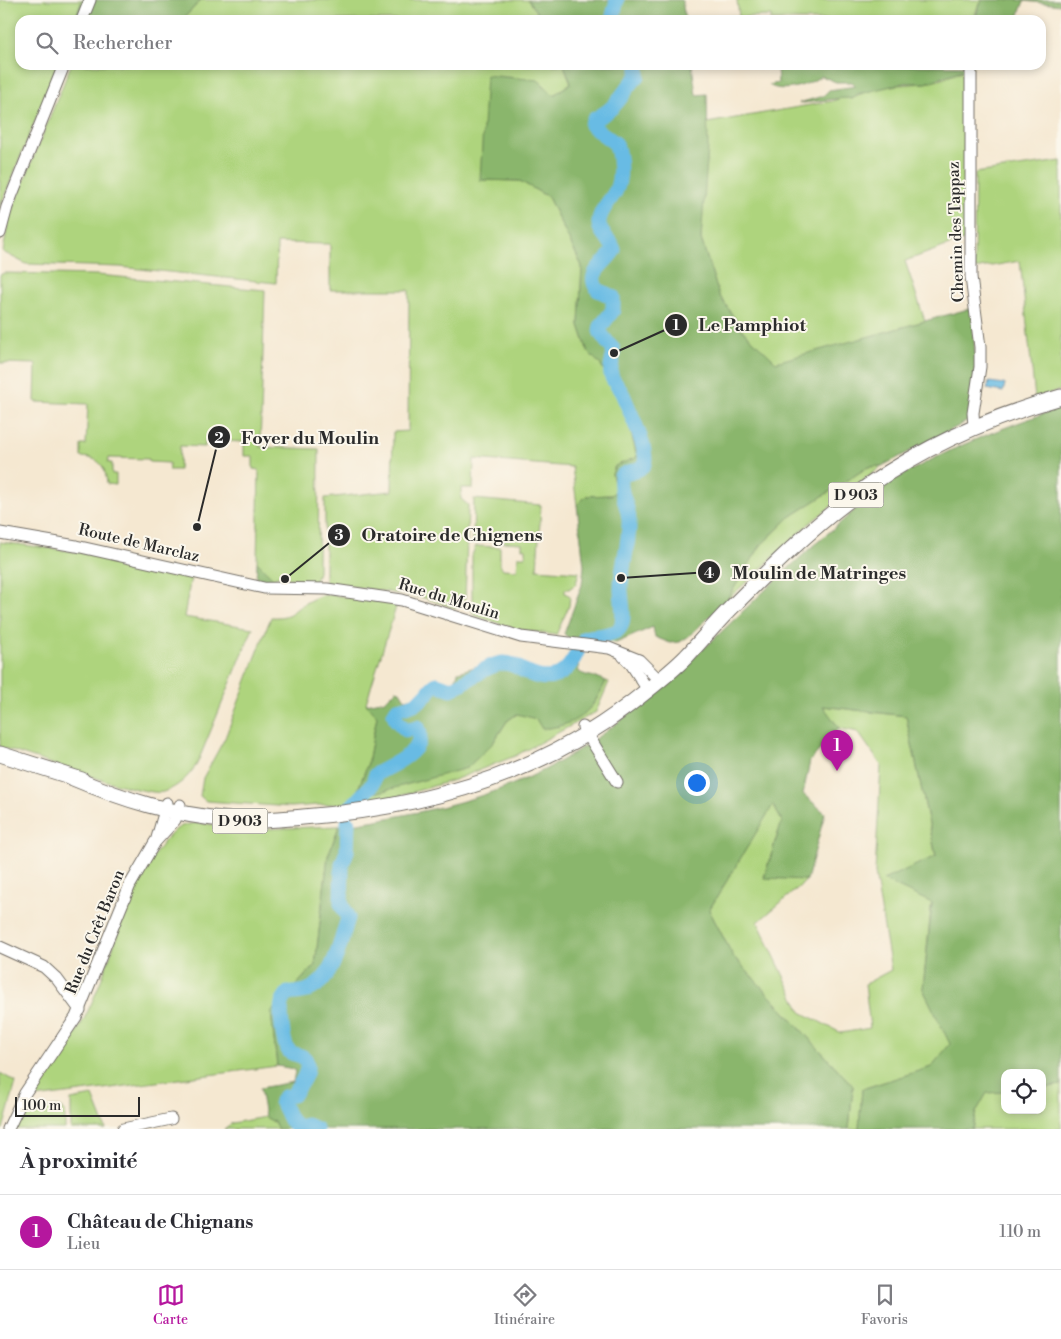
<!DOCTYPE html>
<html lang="fr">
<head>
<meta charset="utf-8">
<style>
	body { margin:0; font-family:"Libre Bodoni",serif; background:#f2f2f3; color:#2b2b33 }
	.controls { position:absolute; right:15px; bottom:15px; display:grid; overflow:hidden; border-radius:10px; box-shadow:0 2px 8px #0003 }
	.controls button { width:45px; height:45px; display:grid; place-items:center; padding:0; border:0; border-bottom:1px solid #e1e1e2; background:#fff; color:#2b2b33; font:25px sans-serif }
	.scale { position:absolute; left:15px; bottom:12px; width:125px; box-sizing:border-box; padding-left:5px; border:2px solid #2b2b2b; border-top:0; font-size:14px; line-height:18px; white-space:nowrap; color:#2b2b2b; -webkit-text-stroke:4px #fbf7ec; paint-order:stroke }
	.you { position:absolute; left:696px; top:782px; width:18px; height:18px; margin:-12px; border:4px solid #fff; border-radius:50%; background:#1a73e8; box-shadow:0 0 0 8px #1a73e833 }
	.badge { display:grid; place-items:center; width:32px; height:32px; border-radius:50%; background:#b5179e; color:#fff; font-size:16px; font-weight:700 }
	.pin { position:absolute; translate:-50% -41px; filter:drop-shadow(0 1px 2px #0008) }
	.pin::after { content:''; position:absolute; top:26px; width:18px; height:15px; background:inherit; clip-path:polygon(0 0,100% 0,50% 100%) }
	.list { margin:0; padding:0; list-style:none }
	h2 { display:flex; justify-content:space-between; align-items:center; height:65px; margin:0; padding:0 20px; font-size:21px }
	h2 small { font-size:16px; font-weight:400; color:#7c7c81 }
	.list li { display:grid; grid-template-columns:32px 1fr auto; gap:15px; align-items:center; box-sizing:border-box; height:75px; padding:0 20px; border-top:1px solid #e1e1e2 }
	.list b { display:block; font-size:19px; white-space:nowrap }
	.list p { margin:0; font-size:16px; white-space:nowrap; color:#7c7c81 }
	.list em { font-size:16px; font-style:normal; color:#7c7c81 }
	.icon { flex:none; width:28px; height:28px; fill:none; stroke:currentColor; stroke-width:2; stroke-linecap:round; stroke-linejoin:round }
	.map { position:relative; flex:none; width:1061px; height:1129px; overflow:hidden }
	.search { position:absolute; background:#fff; box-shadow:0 2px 8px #0003; left:15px; right:15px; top:15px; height:55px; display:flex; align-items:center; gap:12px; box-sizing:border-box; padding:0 18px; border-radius:15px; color:#7c7c81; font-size:19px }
	.sheet { height:140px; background:#fff }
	nav { display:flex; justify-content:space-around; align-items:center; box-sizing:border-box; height:70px; border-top:1px solid #e1e1e2; background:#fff; font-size:14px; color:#7c7c81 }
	nav a { display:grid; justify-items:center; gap:2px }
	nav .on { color:#b5179e }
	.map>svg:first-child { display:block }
	.green { fill:#aed47d; stroke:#6c8054 }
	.forest { fill:#8ab66c; stroke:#5a704c }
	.water { fill:#68bbe4; stroke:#4a7388 }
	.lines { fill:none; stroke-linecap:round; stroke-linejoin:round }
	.river { stroke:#68bbe4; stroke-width:15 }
	.minor-casing { stroke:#726d65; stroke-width:13 }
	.major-casing { stroke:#726d65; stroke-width:17 }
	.minor { stroke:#fff; stroke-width:11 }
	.major { stroke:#fff; stroke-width:15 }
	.labels { text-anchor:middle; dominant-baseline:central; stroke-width:4; stroke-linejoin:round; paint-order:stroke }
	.shield { fill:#fbf7ec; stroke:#696865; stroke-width:1 }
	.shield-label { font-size:15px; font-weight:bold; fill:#2b2b2b }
	.street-label { font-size:16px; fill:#2b2b2b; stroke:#fbf7ec }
	.leader { fill:none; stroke:#2b2b2b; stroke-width:2 }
	.callout-dot { fill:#2b2b2b; stroke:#fbf7ec; stroke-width:2 }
	.mark-label { font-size:15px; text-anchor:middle; font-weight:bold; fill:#fff }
	.callout-label { font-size:18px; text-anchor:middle; font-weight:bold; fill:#2b2b2b; stroke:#fbf7ec; stroke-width:4; stroke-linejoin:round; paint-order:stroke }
</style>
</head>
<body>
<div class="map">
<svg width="1061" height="1129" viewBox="0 0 1061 1129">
	<rect width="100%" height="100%" fill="#fbf7ec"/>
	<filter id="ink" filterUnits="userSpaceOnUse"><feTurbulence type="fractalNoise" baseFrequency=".02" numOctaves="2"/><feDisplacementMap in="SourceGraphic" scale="10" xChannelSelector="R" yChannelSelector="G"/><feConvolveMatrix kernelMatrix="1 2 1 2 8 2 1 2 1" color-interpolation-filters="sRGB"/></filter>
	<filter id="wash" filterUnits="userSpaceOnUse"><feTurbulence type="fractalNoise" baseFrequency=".0096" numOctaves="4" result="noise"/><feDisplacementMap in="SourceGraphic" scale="20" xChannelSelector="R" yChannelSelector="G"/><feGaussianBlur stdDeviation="1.12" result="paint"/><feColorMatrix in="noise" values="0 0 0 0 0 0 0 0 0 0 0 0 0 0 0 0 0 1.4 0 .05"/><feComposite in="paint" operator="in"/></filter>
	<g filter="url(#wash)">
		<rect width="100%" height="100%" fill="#f5e8d1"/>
		<g class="green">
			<path d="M0 0H82L75 20H20V65H58L0 207Z"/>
			<path d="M201 0H528L542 20H182Z"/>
			<path d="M737 0H982L972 20H771V16L739 17Z"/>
			<path d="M71 65H564L571 83 554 95 538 80 480 180 520 181 548 197 582 266 579 325 588 352 601 365 624 404 638 458 612 474 616 490 612 495 586 496 577 505 572 467 474 459 473 488H461V499L468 505 465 603 455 608 425 598 325 582V498L392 491 393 432 408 431 409 290H330V244L277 243 276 283 120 267 26 264 3 252 9 218Z"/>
			<path d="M963 71 966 239 905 261 925 321 776 363 743 331 719 295 701 239 707 123 833 101 843 97 852 99C872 85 901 85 925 83 937 82 951 75 963 71Z"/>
			<path d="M1061 161V390L1035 398 1020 261 974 269 975 173Z"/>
			<path d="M4 273 97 275 265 290 260 447 319 449 318 572 315 581 311 582 276 576 275 580 257 562 259 470 253 469V456H244V442L205 440V447L180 446 179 470H169V463L149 462V459L109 458 108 463H112V474H116V485L107 484C105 466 101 458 81 457V445H86L88 404 35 402 36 364 0 363V275Z"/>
			<path d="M882 466 810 523 726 601 761 545 790 517 868 467Z"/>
			<path d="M474 499 541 505 537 569 579 572 576 584 569 589H565V593L570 596 569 606 556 635 516 629 474 615 472 611V555L476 546 500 547V565L503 569 517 570 518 556H526V549L522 548V543L473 540Z"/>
			<path d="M0 542 78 552 191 577 184 617 253 628 197 764C188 777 179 787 163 792 145 797 26 755 0 747Z"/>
			<path d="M325 594 397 604 366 703 377 716 368 763 356 795 493 743 507 721 517 714 528 716 558 727C588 713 592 711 606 681L609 682 596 712 515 756 454 780 396 797 360 802 291 807 206 801 200 796 203 778 225 738 271 617C292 618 291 611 307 602 312 599 319 596 325 594Z"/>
			<path d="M822 706 906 716 936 857 923 989 951 1044 932 1067 862 1089 859 1129H849L853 1086 733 956 709 910 773 804 782 821 764 877 807 880 758 922 801 1012 841 1033 870 1028 865 984 891 970 875 873 881 765 858 732 839 728Z"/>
			<path d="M197 823 264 829 339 826 328 856 315 965 271 1012 277 1066 28 1099C35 1080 67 1048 79 1028 113 970 125 879 173 832 180 825 188 824 197 823Z"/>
			<path d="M0 1073 16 1082 3 1129H0Z"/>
			<path d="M1061 1085V1129H972L976 1112 987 1092H1005V1110H1042V1088Z"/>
			<path d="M93 1096 106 1129H71V1100Z"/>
			<path d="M53 1107H59L65 1111V1129H15L25 1110Z"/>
			<path d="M265 1117 274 1122 278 1129H224L232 1123Z"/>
		</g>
		<g class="forest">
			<path d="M82 0H201L182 20H75Z"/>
			<path d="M528 0H682L685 20H542Z"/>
			<path d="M982 0H1061V5L1024 1 1017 20H974Z"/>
			<path d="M564 65H692L696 95 707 94 708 147 701 239 719 295 743 331 776 362 972 308 976 369 968 421 882 466 868 467 790 517 761 545 726 601 689 636 680 642 670 643 655 637 653 627 616 643 569 638 564 634 582 585 584 566 577 505 586 496 612 495 616 490 612 474 615 466 637 457 624 404 601 365 588 352 579 325 582 266 548 197 520 181 480 180 486 75 538 80 554 95 571 83Z"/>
			<path d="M789 65 819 67 829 65 974 66 926 83H904L858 94 852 99C843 96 813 103 799 103L823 96 829 90 856 86 852 82H836L821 76C809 85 782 94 769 85L778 83 777 68Z"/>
			<path d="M1061 408V1085L1042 1088V1073H1005V1092L987 1093 976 1112 972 1129H859L862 1089 931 1067 950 1044 923 989 932 903 883 880 936 856 906 716 823 706 839 728 810 761 803 794 825 813 807 880 764 878 782 821 773 805 709 910 733 956 853 1086 849 1129H278L274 1122 265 1117 260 1088 293 1082 295 1071 294 1069 277 1066 271 1012 315 965 328 856 339 826C411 815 483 802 548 768 657 709 738 608 833 529 851 514 869 496 889 483 942 451 1002 427 1061 408Z"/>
			<path d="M257 562 275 580 256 581Z"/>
			<path d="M575 649H580L577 658 579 672C588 677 597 676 606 681 591 713 578 725 542 729L536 719 517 714 507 721 493 743 467 768 380 792 356 795 368 763 377 716 366 704 386 700 396 690 400 691 405 699 421 696 426 684 436 679 454 684 458 672 502 659 514 662 525 670 547 673 563 665Z"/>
		</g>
		<path class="water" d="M989 382 1005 384 1003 392 987 389Z"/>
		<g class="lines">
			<g class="river">
				<path d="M612 20 617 0"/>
				<path d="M585 638C592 636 613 635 618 630 627 622 621 601 621 589 621 567 630 543 629 520 628 502 619 496 621 476 628 470 640 472 644 464 650 454 628 407 623 395 620 388 613 382 611 375 609 367 615 357 613 349 593 326 599 331 613 310V297L598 290C584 273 607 263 614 250 612 240 600 235 599 224 598 211 611 201 616 190 622 177 620 157 616 144L591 125 594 119C619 108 620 94 638 76V65"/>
				<path d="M351 807 372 785 376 774C389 766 429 751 418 727L406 730 396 720 394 714 397 709C407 707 419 704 426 695 430 691 431 687 437 684L451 689C466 683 487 664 503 663 512 663 517 667 524 671 550 686 568 675 578 650"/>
				<path d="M316 1129 307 1125 297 1127 290 1120 281 1101 284 1097 293 1095C298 1086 309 1075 307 1064 306 1054 296 1056 290 1052 282 1045 280 1012 282 1003 283 999 286 996 288 993 331 996 338 950 348 918L341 903 342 864 347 851 348 822"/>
			</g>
		</g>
	</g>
	<g filter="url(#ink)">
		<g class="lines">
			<defs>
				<g id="minor">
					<path d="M82 20 90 0"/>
					<path d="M971 65V277L980 347V367L973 413 974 426"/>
					<path d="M0 233 7 207 64 65"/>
					<path d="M0 533 76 546 264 588 327 589 402 600 521 637 609 648 639 660 659 680"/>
					<path d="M623 656 631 664 648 690"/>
					<path d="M583 727 617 782"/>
					<path d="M157 838 167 803"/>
					<path d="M0 947 44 967 57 979 80 1010"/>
					<path d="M8 1129 25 1093 76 1017 130 885 155 842 175 820 180 805"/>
					<path d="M123 1129 171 1119"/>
				</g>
				<g id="major">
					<path d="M0 754 82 780"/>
					<path d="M73 778C125 800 173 815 230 820 255 822 279 819 303 817 419 808 536 777 630 704 649 689 669 674 686 657 703 639 718 620 736 603 772 567 808 531 849 500 913 451 984 419 1061 397"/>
				</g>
			</defs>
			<use href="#minor" class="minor-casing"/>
			<use href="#major" class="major-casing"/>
			<use href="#minor" class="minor"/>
			<use href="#major" class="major"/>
		</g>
	</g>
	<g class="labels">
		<g class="shield">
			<rect x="828.5" y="482.5" width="55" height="25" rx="4"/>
			<rect x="212.5" y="808.5" width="55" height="25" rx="4"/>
		</g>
		<g class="shield-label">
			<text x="856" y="495">D 903</text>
			<text x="240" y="821">D 903</text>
		</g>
		<g class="street-label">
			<text transform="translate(956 232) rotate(-92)">Chemin des Tappaz</text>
			<text transform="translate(139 543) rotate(13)">Route de Marclaz</text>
			<text transform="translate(449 599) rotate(17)">Rue du Moulin</text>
			<text transform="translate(95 932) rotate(-68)">Rue du Crêt Baron</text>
		</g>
	</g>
	<path class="leader" d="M614 353L676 325M197 527L219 437M285 579L339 535M621 578L709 572"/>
	<g class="callout-dot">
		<circle cx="614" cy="353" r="5"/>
		<circle cx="197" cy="527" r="5"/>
		<circle cx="285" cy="579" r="5"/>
		<circle cx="621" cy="578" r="5"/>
		<circle cx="676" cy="325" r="12"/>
		<circle cx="219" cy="437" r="12"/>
		<circle cx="339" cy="535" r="12"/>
		<circle cx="709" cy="572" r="12"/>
	</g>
	<g class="mark-label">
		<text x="676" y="330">1</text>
		<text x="219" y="443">2</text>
		<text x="339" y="540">3</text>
		<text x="709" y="578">4</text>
	</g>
	<g class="callout-label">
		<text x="752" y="331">Le Pamphiot</text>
		<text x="310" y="444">Foyer du Moulin</text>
		<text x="452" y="541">Oratoire de Chignens</text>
		<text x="819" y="579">Moulin de Matringes</text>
	</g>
</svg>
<div class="controls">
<button><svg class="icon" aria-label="locate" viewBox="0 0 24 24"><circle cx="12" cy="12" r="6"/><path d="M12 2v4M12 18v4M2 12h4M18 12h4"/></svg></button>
</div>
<div class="scale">100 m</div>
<div class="you"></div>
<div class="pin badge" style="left:837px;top:771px">1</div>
<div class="search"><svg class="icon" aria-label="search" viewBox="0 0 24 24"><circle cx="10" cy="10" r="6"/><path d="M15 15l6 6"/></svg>Rechercher</div>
</div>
<section class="sheet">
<h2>À proximité<small></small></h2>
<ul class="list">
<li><span class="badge">1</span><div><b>Château de Chignans</b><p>Lieu</p></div><em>110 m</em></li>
</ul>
</section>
<nav>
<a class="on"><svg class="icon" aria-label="map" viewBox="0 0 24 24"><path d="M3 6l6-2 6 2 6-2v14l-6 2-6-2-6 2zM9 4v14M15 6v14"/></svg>Carte</a>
<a><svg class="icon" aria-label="directions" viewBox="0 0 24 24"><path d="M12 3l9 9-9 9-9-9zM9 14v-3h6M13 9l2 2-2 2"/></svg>Itinéraire</a>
<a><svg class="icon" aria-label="saved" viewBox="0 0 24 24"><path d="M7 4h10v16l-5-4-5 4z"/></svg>Favoris</a>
</nav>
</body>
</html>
